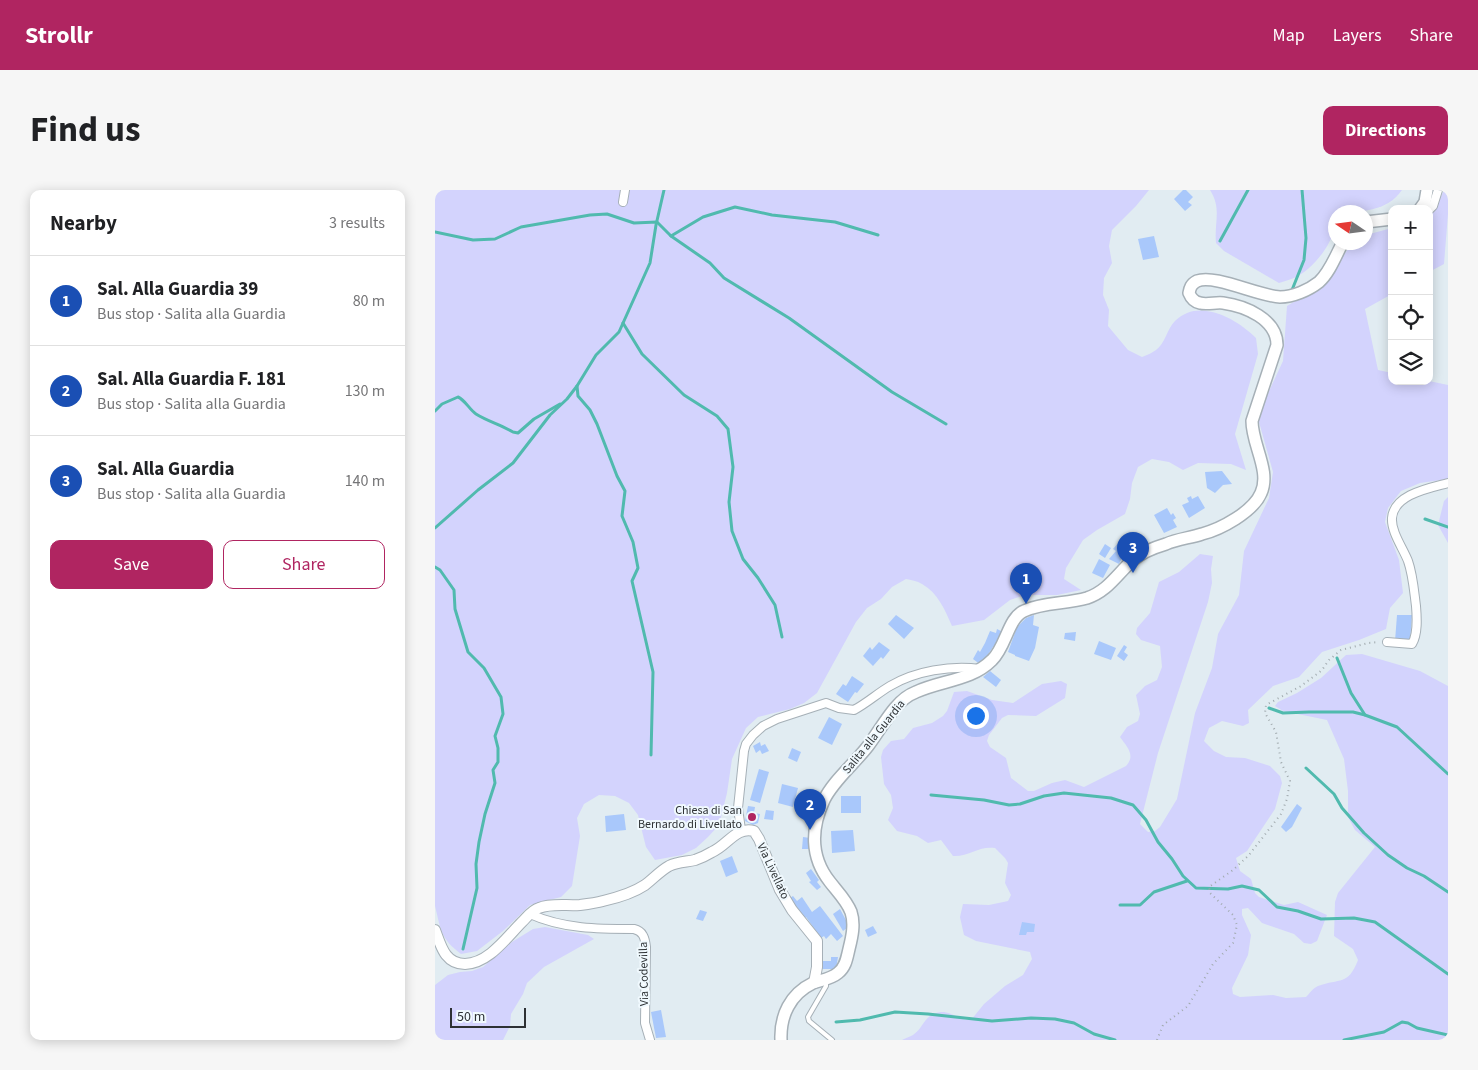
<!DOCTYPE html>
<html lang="en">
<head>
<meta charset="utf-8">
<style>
	body { margin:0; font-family:"Source Sans 3",sans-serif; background:#f6f6f6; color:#202124 }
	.controls { position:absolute; right:15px; top:15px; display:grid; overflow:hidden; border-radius:10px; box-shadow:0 2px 12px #0003 }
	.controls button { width:45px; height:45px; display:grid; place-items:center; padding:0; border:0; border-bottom:1px solid #e0e0e0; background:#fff; color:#202124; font:25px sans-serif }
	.compass { position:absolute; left:893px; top:15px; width:45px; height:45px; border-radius:50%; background:#fff; box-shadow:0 2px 12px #0003; rotate:283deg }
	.scale { position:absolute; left:15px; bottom:12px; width:76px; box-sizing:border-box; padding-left:5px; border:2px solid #2d3134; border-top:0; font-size:14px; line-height:18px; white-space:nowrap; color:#2d3134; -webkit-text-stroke:4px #f0f9fe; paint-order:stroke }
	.you { position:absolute; left:540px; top:525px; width:18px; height:18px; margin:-12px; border:4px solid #fff; border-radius:50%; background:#1a73e8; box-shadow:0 0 0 8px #1a73e833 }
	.badge { display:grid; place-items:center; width:32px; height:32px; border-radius:50%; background:#b02561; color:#fff; font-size:16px; font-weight:700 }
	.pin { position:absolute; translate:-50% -41px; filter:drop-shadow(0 1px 2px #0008) }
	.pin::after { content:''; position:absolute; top:26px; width:18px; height:15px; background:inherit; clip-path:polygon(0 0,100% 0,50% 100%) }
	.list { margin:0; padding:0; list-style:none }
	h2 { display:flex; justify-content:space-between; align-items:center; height:65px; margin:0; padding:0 20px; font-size:21px }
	h2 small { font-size:16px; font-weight:400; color:#757577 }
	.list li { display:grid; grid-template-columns:32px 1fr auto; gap:15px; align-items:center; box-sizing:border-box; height:90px; padding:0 20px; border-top:1px solid #e0e0e0 }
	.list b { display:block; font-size:19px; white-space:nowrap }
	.list p { margin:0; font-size:16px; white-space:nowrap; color:#757577 }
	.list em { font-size:16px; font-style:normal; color:#757577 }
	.actions { display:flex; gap:10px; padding:15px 20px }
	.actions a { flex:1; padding:11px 0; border:1px solid #b02561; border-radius:10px; text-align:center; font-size:18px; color:#b02561 }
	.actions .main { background:#b02561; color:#fff }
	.icon { flex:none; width:28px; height:28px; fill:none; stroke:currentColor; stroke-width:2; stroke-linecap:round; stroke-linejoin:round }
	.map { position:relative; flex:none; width:1013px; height:850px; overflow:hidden; border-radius:10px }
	header { display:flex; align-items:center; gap:30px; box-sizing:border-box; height:70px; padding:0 25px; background:#b02561; color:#fff }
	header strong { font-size:24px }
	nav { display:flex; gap:28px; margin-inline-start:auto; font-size:18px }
	.intro { display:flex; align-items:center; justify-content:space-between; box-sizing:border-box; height:120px; padding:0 30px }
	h1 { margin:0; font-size:35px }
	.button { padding:12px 22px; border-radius:10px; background:#b02561; color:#fff; font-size:18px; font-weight:700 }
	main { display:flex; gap:30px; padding:0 30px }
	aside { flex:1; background:#fff; border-radius:10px; box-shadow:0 2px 12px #0003 }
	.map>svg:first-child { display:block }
	.green { fill:#d3d3fd }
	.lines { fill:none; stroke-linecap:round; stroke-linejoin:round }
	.stream { stroke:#50baae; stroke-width:3 }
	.building { fill:#a9c8fb }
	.service-casing { stroke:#a6b0b7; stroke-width:6 }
	.minor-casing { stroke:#a6b0b7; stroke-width:10 }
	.tertiary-casing { stroke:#a6b0b7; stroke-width:12 }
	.secondary-casing { stroke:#a6b0b7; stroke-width:14 }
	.path { stroke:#a1aaae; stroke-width:2; stroke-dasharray:1 4; stroke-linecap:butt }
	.service { stroke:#fff; stroke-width:4 }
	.minor { stroke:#fff; stroke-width:8 }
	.tertiary { stroke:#fff; stroke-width:10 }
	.secondary { stroke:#fff; stroke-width:11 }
	.poi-dot { fill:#b02561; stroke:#f0f9fe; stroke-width:2 }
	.labels { text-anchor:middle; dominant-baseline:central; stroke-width:4; stroke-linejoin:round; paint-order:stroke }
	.street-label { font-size:12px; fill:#2d3134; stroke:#f0f9fe }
	.poi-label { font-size:12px; fill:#2d3134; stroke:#f0f9fe; text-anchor:end }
</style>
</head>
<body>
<header>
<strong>Strollr</strong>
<nav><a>Map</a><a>Layers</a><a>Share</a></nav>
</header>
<div class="intro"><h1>Find us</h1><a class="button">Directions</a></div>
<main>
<aside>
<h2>Nearby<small>3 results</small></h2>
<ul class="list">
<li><span class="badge" style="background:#1a4fb4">1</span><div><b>Sal. Alla Guardia 39</b><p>Bus stop · Salita alla Guardia</p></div><em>80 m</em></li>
<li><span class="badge" style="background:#1a4fb4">2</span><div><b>Sal. Alla Guardia F. 181</b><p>Bus stop · Salita alla Guardia</p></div><em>130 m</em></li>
<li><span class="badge" style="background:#1a4fb4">3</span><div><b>Sal. Alla Guardia</b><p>Bus stop · Salita alla Guardia</p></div><em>140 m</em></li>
</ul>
<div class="actions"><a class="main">Save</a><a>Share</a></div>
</aside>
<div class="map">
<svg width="1013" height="850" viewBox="0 0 1013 850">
	<rect width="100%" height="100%" fill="#e1ecf2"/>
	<g class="green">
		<path d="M0 0H714L701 16 677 40 674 56 677 73 669 88 668 105 674 120 673 136 693 160 707 167C712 165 717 163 721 160 730 154 732 139 740 131 764 107 802 129 821 148L823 164 800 244 811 280 796 274 763 273 748 280 734 272 717 269 703 277 697 293 695 309 690 324 662 340 648 350 631 378 629 389 646 400 622 405H590L575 410 549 430 517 436C510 420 503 403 487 394 482 391 476 390 471 389L457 397 446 409 432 418 421 432 382 503 369 513 355 519 323 527 311 538 297 569 292 603 284 635 273 647 261 658 247 665 220 670 211 657 203 625 194 613 180 606 164 605 149 614 142 628 145 646 137 696 126 707 95 715 68 741 42 761 26 764C5 748 6 740 0 716Z"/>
		<path d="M775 0H967C952 22 925 22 901 22 901 27 901 33 900 38 895 57 877 80 859 88 855 90 849 91 844 93L789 61 781 53C779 32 787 19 775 0Z"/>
		<path d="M1009 0H1013V24L1009 74 994 82V24L1000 20Z"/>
		<path d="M957 38V104L930 119 943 180 957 183V191H994L1013 195V289L985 293 966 301 953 318 950 332 964 370 968 403 955 418 951 439 924 450 887 462 864 487 838 496 813 520 814 533 808 536 787 531 774 538 769 551 779 561 791 567 810 568 835 576 845 586 847 593 840 619 812 661 801 668 805 681 816 689 820 703 824 707 849 715 863 712 892 725 882 751 876 754 869 753 859 744 827 733 813 718 807 719V725L816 745 813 765 797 798 798 804 805 807 838 805 851 808 871 807C875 803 878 798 883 796 905 788 913 796 923 770L918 759 899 746 900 712 903 703 940 657 920 640 913 627V601L909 569 892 530 848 521 840 516 843 512 862 503 886 488 911 465 927 464 985 481 1013 496V850H467C470 848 475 847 478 845 490 837 489 822 509 822 519 823 526 831 536 830L549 814 570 796 588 785 597 769 595 762 541 751 529 745 525 727 528 714 554 715 573 711 576 705 570 693 573 673 570 668 560 658C542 656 534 667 518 666L506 650 493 653 482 646 462 641 453 630 458 618 456 605 449 594 446 567 448 560 456 551 469 549 478 538 497 533 508 526 512 521 519 502 532 501 557 510 578 513 607 494 626 491 632 494 630 508 601 526 573 525 567 528 554 545 552 551 555 557 571 568 576 588 593 601H599L617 593 630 590 649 597 691 576C701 565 692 557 685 547L692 537 703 531 705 524 701 505 710 496 722 490 727 477 725 456 706 450 701 444 702 438 715 423 724 392 744 382 765 364 778 366 776 379 777 393 773 412 723 563 705 634 713 642 720 641 725 637 742 609 760 523 777 478 783 444 804 405 809 361 834 308 838 282 824 232 829 212 848 171 852 116 891 92 917 53 931 52V45Z"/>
		<path d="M1013 307V353L1003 335 1009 311Z"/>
		<path d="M110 737 153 745 159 749 109 777 92 793 88 804 76 824 75 836 68 850H0V795L13 785 25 782 37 781 48 777 77 752 98 739Z"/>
	</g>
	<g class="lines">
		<g class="stream">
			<path d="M0 42 38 50 60 49 86 37 155 25 172 24 199 33 222 32 236 46 275 73 289 88 354 128 457 202 511 234"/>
			<path d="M236 46 268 27 300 17 337 25 400 32 443 45"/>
			<path d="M785 51 813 0"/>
			<path d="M857 100 869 70 871 48 867 0"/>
			<path d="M188 133 207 164 249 205 282 226 293 239 298 277 294 312 297 341 308 369 323 388 340 415 347 447"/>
			<path d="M142 196 143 206 155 220 162 234 182 286 190 301 187 326 198 352 203 378 197 391 218 482 216 565"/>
			<path d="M0 221 7 214 23 207C30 210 34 219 41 224 52 231 66 235 78 242L83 243 99 229 125 214"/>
			<path d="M990 329 1013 337"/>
			<path d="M0 338 43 300 78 273 115 225 132 209 142 196 161 165 184 142 215 73 221 35 229 0"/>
			<path d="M0 377 5 380 19 400 20 419 33 462 49 478 66 507 68 524 60 546 63 558V572L58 580 60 593 50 624 44 652 41 674 42 698 28 759"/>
			<path d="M902 468 916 503 930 525"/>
			<path d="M834 518 848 523 874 522H918L930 525 962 537 1013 584"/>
			<path d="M871 578 899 604 907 618 929 643 953 665 972 678 989 686 1013 702"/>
			<path d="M496 605 549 610 574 615 585 614 609 606 629 603 676 608 698 615 711 630 723 652 737 669 748 686 761 698 793 699 807 696 824 700 842 717 863 721 886 729 919 728 940 732 1013 784"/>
			<path d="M685 715H705L719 702 752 691"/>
			<path d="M401 832 425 830 460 822 493 824 557 831 596 828 620 829 639 833 659 844 680 850"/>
			<path d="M909 850 949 842 967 832 973 833 982 838 1013 845"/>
		</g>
	</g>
	<g class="building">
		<path d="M748 0H751L758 7 753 12 757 15 750 21 739 9Z"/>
		<path d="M719 46 724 67 708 70 703 49Z"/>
		<path d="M787 281 797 294 788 295 780 303 772 298 770 282Z"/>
		<path d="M756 306 757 309 763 306 770 318 754 328 747 315 754 312 752 308Z"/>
		<path d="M732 318 736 325 738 323 741 328 738 330 742 337 729 343 719 325Z"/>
		<path d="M684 352 692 358 684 374 674 369 681 361 678 359Z"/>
		<path d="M670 354 676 358 670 368 664 364Z"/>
		<path d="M664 369 675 375 668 388 657 383Z"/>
		<path d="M461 425 479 438 469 449 453 434Z"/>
		<path d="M599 425 598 435 604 437 600 458 594 471 580 466V465L573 462 582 437 591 428Z"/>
		<path d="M962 425H977L975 452 960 451Z"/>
		<path d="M562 439 568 442 562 458 558 457 546 475 538 469 543 460 545 462 550 453 555 441 561 443Z"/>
		<path d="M641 442 640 451 629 449 630 443Z"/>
		<path d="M664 451 681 458 676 470 659 464Z"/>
		<path d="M444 452 455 460 448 469 446 467 438 476 428 466 435 457 437 460Z"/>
		<path d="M689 455 692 457 689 462 693 465 689 471 682 466Z"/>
		<path d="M555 481 566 490 561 497 548 487Z"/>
		<path d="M417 486 429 494 422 503 420 502 413 512 401 504 408 494 411 496Z"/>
		<path d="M394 527 407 534 397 555 383 548Z"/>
		<path d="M325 552 326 556 330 554 334 561 327 564 325 560 321 563 318 556Z"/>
		<path d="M357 558 366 562 362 572 353 568Z"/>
		<path d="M324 579 334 582 325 613 315 610Z"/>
		<path d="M347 594 363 598 358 617 343 613Z"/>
		<rect x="406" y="606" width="20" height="17"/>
		<path d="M862 614 867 618 857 637 851 642 846 637Z"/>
		<path d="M313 616 320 617 319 623 325 624 323 633 318 635 310 631Z"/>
		<path d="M331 620 339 621 338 630 329 629Z"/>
		<path d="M189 624 191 640 171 642 170 626Z"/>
		<path d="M418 640 420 661 397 663 396 641Z"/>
		<path d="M368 647 375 648 374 659H367Z"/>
		<path d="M297 666 303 682 291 687 285 671Z"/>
		<path d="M376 679 384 690 382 692 386 697 382 700 374 692 376 691 371 683Z"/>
		<path d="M358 706 362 711 367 707 377 722 385 716 408 746 402 751 396 744 391 749 389 746 386 748 371 727 369 728 355 708Z"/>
		<path d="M405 719 412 732V738L408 741 398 724Z"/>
		<path d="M265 720 272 722 268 731 261 729Z"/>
		<path d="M587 732 600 734 599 742H592L591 745H584Z"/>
		<path d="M438 736 442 743 433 747 430 740Z"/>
		<path d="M396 767H403L401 779H387V771H396Z"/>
		<path d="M226 820 231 847 221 848 216 822Z"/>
	</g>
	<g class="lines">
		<defs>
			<path id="service" d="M391 790V796L373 827 374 831 397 850"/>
			<g id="minor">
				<path d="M188 12 190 0"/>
				<path d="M994 20 998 16 1003 0"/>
				<path d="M952 452 977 454C983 444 982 428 981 416 979 401 978 385 973 371 968 358 956 342 957 328 959 304 995 298 1013 293"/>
				<path d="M306 640 303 618 309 561 311 554 318 545 328 536 342 529 391 513 404 518 419 520C432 513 443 503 455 496 480 481 516 475 545 479"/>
				<path d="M95 724C128 739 164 739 199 739 208 741 210 748 211 757L210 833 215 850"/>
			</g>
			<path id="tertiary" d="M0 740C6 756 10 774 30 774 54 773 71 748 87 732 92 727 97 720 104 718 116 713 132 716 145 715 153 714 161 713 168 711 181 708 198 703 210 695 218 689 225 681 234 676 242 672 251 672 260 670 266 668 272 665 277 662 292 656 301 636 319 641L324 649 345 700 357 720 382 751V777L379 793"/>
			<g id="secondary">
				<path d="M985 19 990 12 992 0"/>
				<path d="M931 32 957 29"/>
				<path d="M346 850C345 826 355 804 378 793 386 790 396 789 403 783 411 777 412 767 414 759 417 747 420 734 416 722 412 711 402 701 395 692 375 667 376 638 389 610 398 591 420 573 433 556 442 544 450 530 460 518 465 512 473 505 481 502 507 490 536 491 557 470 571 457 573 428 589 421 608 412 632 414 652 408 673 401 682 384 698 370 706 363 721 357 731 354 742 349 755 348 767 344 786 339 818 322 826 303 836 281 817 255 817 231L842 155C842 129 810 116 788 113 781 112 772 115 765 113 759 112 756 108 754 103 755 98 756 94 762 91 780 84 823 106 845 107 858 107 874 100 884 92 895 82 901 65 908 52"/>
			</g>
		</defs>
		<use href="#service" class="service-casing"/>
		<use href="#minor" class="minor-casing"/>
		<use href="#tertiary" class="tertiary-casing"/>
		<use href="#secondary" class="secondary-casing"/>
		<path class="path" d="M722 850 728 835 753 816 778 774 798 753 802 735 798 725 775 703 774 697 798 680 814 665 846 624 852 609 855 591 846 572 841 542 830 523 831 515 866 496 882 484 887 480 894 470 906 460 933 453 944 452"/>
		<use href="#service" class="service"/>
		<use href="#minor" class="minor"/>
		<use href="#tertiary" class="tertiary"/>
		<use href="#secondary" class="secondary"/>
	</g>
	<circle class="poi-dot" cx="317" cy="627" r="5"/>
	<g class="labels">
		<g class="street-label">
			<text transform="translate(439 547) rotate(-51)">Salita alla Guardia</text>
			<text transform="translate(338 681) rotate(65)">Via Livellato</text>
			<text transform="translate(209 784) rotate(-91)">Via Codevilla</text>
		</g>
		<g class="poi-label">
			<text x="307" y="620">Chiesa di San<tspan x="307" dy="14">Bernardo di Livellato</tspan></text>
		</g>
	</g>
</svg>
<div class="controls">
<button>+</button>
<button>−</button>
<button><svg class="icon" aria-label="locate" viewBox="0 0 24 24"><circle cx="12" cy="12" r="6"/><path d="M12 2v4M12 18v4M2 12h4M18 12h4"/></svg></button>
<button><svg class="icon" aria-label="layers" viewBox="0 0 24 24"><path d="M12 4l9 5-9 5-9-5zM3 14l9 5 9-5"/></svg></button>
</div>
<svg class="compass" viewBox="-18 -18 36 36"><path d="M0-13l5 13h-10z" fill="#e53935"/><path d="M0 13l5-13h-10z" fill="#757577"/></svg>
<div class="scale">50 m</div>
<div class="you"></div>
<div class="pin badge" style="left:591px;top:414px;background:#1a4fb4">1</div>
<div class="pin badge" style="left:375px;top:640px;background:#1a4fb4">2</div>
<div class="pin badge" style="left:698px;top:383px;background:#1a4fb4">3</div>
</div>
</main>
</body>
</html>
